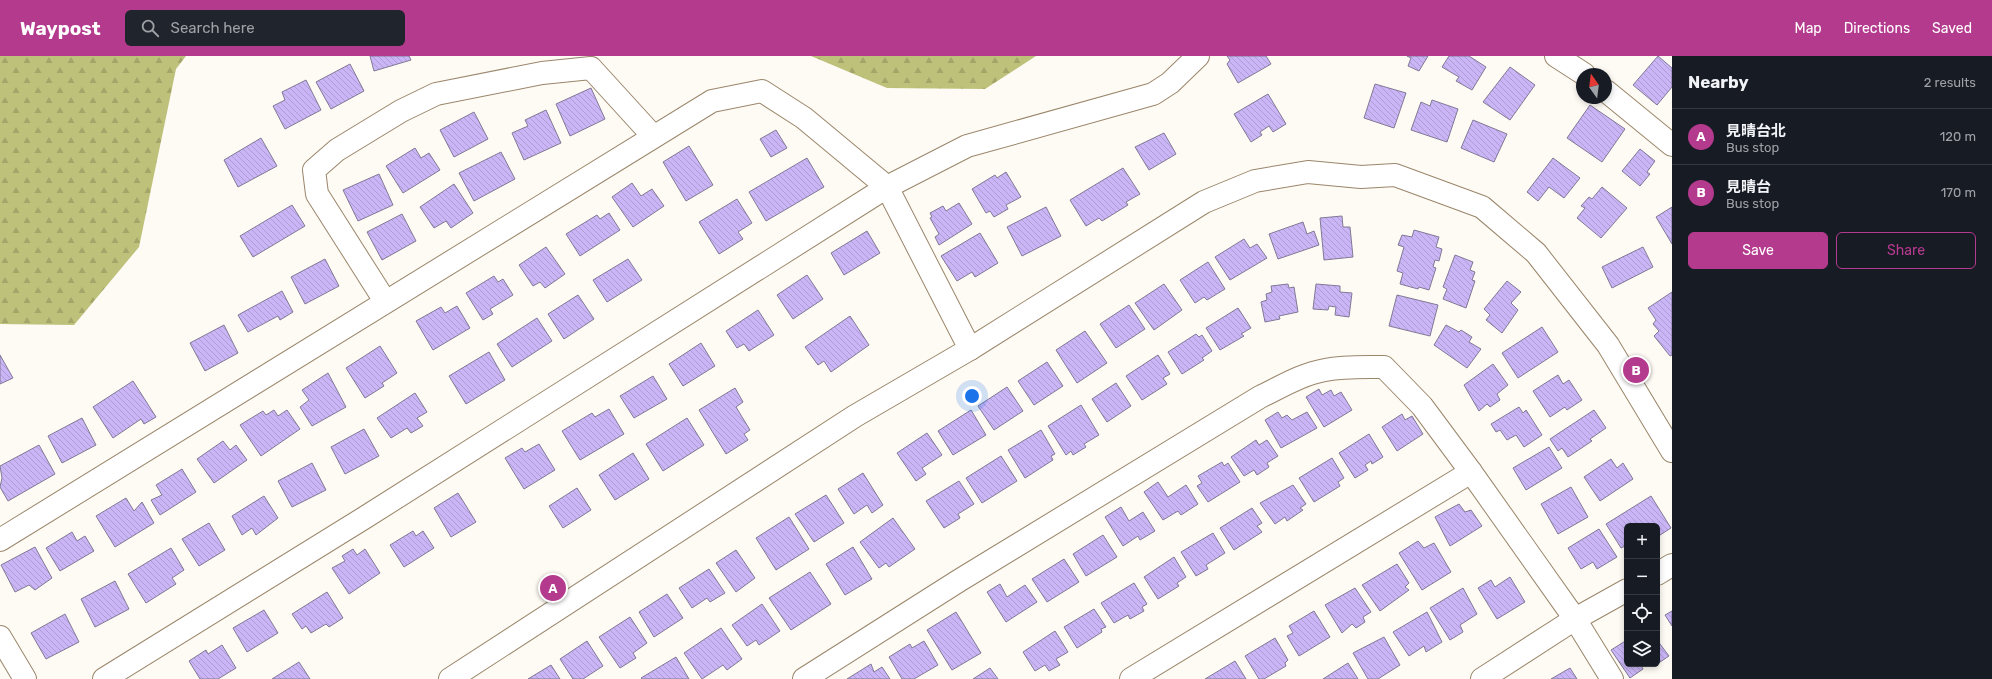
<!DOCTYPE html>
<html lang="en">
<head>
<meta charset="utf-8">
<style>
	body { margin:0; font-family:Rubik,"Noto Sans JP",sans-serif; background:#20242c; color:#f1f3f6 }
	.controls { position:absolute; right:12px; bottom:12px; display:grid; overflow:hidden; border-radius:6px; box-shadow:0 2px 6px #0003 }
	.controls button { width:36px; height:36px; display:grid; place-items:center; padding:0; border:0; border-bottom:1px solid #363941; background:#171b24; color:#f1f3f6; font:20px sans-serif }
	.compass { position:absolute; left:1576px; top:12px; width:36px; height:36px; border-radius:50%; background:#171b24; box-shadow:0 2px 6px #0003; rotate:346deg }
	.you { position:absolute; left:972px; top:340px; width:14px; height:14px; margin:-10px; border:3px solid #fff; border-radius:50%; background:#1a73e8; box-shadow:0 0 0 6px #1a73e833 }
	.badge { display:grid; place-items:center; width:26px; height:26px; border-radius:50%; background:#b43a8d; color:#fff; font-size:13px; font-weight:700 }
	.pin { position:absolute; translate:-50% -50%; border:2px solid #fff; box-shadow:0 1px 4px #0006 }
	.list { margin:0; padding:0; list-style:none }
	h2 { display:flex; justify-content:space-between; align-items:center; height:52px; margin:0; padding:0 16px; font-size:17px }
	h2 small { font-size:13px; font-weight:400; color:#9ea1a6 }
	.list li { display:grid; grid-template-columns:26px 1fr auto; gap:12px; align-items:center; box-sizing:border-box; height:56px; padding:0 16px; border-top:1px solid #363941 }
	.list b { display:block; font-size:15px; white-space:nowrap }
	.list p { margin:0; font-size:13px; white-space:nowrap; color:#9ea1a6 }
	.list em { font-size:13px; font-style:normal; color:#9ea1a6 }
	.actions { display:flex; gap:8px; padding:12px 16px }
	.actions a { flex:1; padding:9px 0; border:1px solid #b43a8d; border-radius:6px; text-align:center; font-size:14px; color:#b43a8d }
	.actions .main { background:#b43a8d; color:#fff }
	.icon { flex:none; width:22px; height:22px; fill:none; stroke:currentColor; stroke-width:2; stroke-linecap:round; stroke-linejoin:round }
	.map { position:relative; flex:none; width:1672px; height:623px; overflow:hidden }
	header { display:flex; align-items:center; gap:24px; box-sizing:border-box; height:56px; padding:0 20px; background:#b43a8d; color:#fff }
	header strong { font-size:19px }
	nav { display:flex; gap:22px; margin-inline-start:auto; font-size:14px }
	.search { width:280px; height:36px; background:#20242c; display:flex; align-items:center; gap:10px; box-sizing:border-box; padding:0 14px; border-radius:6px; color:#9ea1a6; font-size:15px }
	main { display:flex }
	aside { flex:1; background:#171b24 }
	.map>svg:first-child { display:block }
	.forest { fill:url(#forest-firs) }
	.building { fill:url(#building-back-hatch); stroke:#817895 }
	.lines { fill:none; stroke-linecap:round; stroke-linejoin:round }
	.minor-casing { stroke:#9a866b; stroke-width:24 }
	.minor { stroke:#fff; stroke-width:22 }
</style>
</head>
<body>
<header>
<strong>Waypost</strong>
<div class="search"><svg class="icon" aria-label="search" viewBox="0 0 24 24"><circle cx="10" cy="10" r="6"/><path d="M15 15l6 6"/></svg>Search here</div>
<nav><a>Map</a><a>Directions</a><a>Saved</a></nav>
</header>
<main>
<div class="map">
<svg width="1672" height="623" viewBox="0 0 1672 623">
	<defs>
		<pattern id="forest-firs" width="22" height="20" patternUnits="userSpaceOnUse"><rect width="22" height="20" fill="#bec179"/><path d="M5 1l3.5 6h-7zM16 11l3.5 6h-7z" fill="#a3a668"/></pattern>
		<pattern id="building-back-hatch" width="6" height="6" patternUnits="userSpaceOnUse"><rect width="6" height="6" fill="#cab6f7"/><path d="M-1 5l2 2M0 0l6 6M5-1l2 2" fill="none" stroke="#ae9cd3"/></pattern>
	</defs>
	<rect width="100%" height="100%" fill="#fefaf4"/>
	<g class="forest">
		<path d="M0 0H186L176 13 139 191 74 269 0 268Z"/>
		<path d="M811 0H1036L985 33 887 32Z"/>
	</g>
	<g class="building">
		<path d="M370 0H409L411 4 374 15Z"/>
		<path d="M1227 0H1266L1271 8 1238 27 1227 8 1230 4Z"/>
		<path d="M1407 0H1428L1419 15 1408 10 1411 2Z"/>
		<path d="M1449 0H1469L1486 11 1472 34 1456 25 1459 21 1442 11Z"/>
		<path d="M1658 0 1672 12V31L1657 49 1633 29Z"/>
		<path d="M350 8 364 35 331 53 316 26Z"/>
		<path d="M1510 11 1535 29 1510 64 1483 46Z"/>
		<path d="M306 24 321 54 285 73 273 50 285 44 282 36Z"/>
		<path d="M1375 28 1406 37 1394 72 1364 62Z"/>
		<path d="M591 32 605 63 570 80 556 48Z"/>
		<path d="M1268 38 1286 68 1273 76 1269 70 1260 76 1262 79 1251 86 1234 58Z"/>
		<path d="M1432 44 1458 53 1447 86 1411 74 1421 46 1430 50Z"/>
		<path d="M1590 49 1625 73 1602 106 1567 82Z"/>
		<path d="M546 54 561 87 524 104 512 77 528 70 525 64Z"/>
		<path d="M474 56 488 83 454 101 440 74Z"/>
		<path d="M1473 64 1507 78 1494 106 1461 92Z"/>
		<path d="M776 74 787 92 771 101 760 83Z"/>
		<path d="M1164 77 1176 98 1149 114 1135 91Z"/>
		<path d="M261 82 277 110 238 131 224 104Z"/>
		<path d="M689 90 713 129 686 145 663 106Z"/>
		<path d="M415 92 421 102 429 97 440 114 403 137 386 110Z"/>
		<path d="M1640 93 1655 105 1647 116 1650 118 1640 130 1622 115Z"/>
		<path d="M501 96 515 123 474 145 459 117Z"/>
		<path d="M807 102 824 131 766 165 749 136Z"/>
		<path d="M1553 102 1580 122 1564 142 1549 131 1538 145 1527 136Z"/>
		<path d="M1123 112 1140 138 1126 146 1128 149 1102 165 1099 162 1086 170 1070 144Z"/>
		<path d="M1006 116 1021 141 1006 149 1008 153 994 161 990 155 986 157 972 133 995 119 997 122Z"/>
		<path d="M379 118 393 149 358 165 343 134Z"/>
		<path d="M632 127 641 140 652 133 664 150 633 171 612 141Z"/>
		<path d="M454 128 473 157 451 172 446 165 434 172 420 151Z"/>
		<path d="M1602 131 1627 152 1601 182 1577 162 1585 152 1581 150 1589 141 1592 143Z"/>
		<path d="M737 143 752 167 738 176 743 183 719 198 699 166Z"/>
		<path d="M959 147 972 168 939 189 935 181 939 178 930 162 932 161 930 157 943 150 946 155Z"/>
		<path d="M292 149 305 170 253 201 240 180Z"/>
		<path d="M1046 151 1061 180 1022 200 1007 171Z"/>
		<path d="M1672 151V188L1656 161Z"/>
		<path d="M609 157 620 174 580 200 566 178 597 159 600 163Z"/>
		<path d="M402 158 416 185 382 204 367 176Z"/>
		<path d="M1342 160 1343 171H1350L1353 201 1324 204 1320 162Z"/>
		<path d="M1303 166 1307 178 1314 175 1319 189 1278 203 1269 178Z"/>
		<path d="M1414 174 1439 181 1436 191 1442 193 1439 205 1435 204 1433 211 1436 212 1429 234 1419 231 1418 233 1400 228 1403 217 1397 215 1404 191 1398 189 1402 179 1412 181Z"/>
		<path d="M867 175 880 197 844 219 831 197Z"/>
		<path d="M980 177 998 207 975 221 972 216 957 225 941 200Z"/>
		<path d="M1244 183 1250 192 1257 188 1267 202 1230 224 1215 201Z"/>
		<path d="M546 191 565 218 545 232 540 226 533 230 519 209Z"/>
		<path d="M1643 191 1653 211 1612 232 1602 211Z"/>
		<path d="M1455 199 1473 206 1470 214 1475 216 1472 224 1475 225 1466 252 1443 243 1447 233 1443 231Z"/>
		<path d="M325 203 339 230 305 248 291 221Z"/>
		<path d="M628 203 642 224 607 246 593 224Z"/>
		<path d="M1208 206 1225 233 1207 244 1204 241 1195 247 1180 224Z"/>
		<path d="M807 219 823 243 793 263 777 239Z"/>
		<path d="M494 220 498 226 503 223 513 239 490 253 493 258 483 264 466 237Z"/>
		<path d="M1507 225 1521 236 1511 247 1518 254 1502 277 1486 264 1490 259 1484 253Z"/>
		<path d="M1164 228 1182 254 1154 274 1135 247Z"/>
		<path d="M1288 228 1289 232 1294 231 1298 256 1279 260 1280 263 1265 266 1261 246 1267 244 1266 238 1272 236 1271 230Z"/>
		<path d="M1316 228 1340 230V236L1352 237 1349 261 1335 259 1336 251 1329 250 1328 254 1313 253Z"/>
		<path d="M282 235 293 256 280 264 278 260 248 276 238 259Z"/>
		<path d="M1672 236V299L1670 300 1654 280 1659 275 1653 268 1656 264 1648 252Z"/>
		<path d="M578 239 594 263 564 283 548 258Z"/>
		<path d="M1397 239 1438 249 1430 280 1389 270Z"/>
		<path d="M1129 249 1145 273 1116 292 1100 268Z"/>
		<path d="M457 250 470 272 433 294 416 265 441 251 445 257Z"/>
		<path d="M1238 252 1251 272 1241 278 1244 280 1220 294 1206 272Z"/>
		<path d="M758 254 774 279 749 295 744 288 737 292 726 275Z"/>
		<path d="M850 260 869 289 831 316 824 305 818 309 805 291Z"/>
		<path d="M537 262 552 285 512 311 497 288Z"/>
		<path d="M224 269 238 297 205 315 190 287Z"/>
		<path d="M1446 269 1459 276 1461 274 1472 281 1469 286 1481 293 1467 312 1434 289Z"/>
		<path d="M1542 271 1558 296 1518 322 1502 297Z"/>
		<path d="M1085 275 1107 307 1077 327 1056 294Z"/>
		<path d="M1196 278 1199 281 1202 279 1212 295 1202 302 1204 304 1182 318 1168 296Z"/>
		<path d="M701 287 715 310 683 330 669 308Z"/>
		<path d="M380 290 397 317 382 327 384 330 365 342 346 312Z"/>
		<path d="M489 296 505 324 466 348 449 320Z"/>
		<path d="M0 299 13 322 0 328Z"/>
		<path d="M1158 299 1170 318 1163 322 1167 328 1142 344 1126 320Z"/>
		<path d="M1047 306 1063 330 1034 349 1018 325Z"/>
		<path d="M1493 308 1508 329 1497 338 1500 344 1490 351 1487 348 1479 355 1464 329Z"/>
		<path d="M328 317 346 351 312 370 300 351 309 344 302 334Z"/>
		<path d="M1558 319 1563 328 1569 324 1582 344 1567 354 1565 351 1550 361 1533 335Z"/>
		<path d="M653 320 667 343 634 362 620 340Z"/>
		<path d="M133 325 156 361 144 368 141 363 113 382 93 351Z"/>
		<path d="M1116 327 1131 350 1107 366 1092 343Z"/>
		<path d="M1007 331 1023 355 994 374 978 350Z"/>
		<path d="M735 332 743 346 736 351 750 374 744 378 748 384 726 398 699 354Z"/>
		<path d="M1319 333 1322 339 1331 334 1334 340 1341 336 1352 354 1324 371 1306 341Z"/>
		<path d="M415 337 427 356 417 362 423 370 411 377 407 372 391 382 377 362Z"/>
		<path d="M1081 349 1099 379 1084 388 1086 391 1073 399 1071 395 1066 399 1048 370Z"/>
		<path d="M1519 351 1523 357 1526 354 1542 379 1524 391 1516 379 1507 384 1500 374 1496 376 1491 368Z"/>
		<path d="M609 353 624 378 580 404 562 375 592 357 595 361Z"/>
		<path d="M274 354 278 360 287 354 300 373 261 400 240 369 263 355 266 359Z"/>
		<path d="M971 354 986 379 953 399 938 375Z"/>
		<path d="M1594 354 1606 372 1590 383 1592 385 1568 401 1562 392 1558 395 1550 383Z"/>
		<path d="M1278 356 1282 362 1287 359 1292 364 1307 356 1317 372 1281 392 1265 364Z"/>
		<path d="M1402 358 1405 364 1412 360 1423 378 1397 395 1382 371Z"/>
		<path d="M82 362 96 389 62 407 48 380Z"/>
		<path d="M687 362 704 389 663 415 646 388Z"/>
		<path d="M364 373 379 400 345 418 331 391Z"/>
		<path d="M1041 374 1055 398 1051 400 1053 404 1025 422 1008 394Z"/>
		<path d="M927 377 942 399 922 412 926 418 916 425 897 397Z"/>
		<path d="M1369 378 1383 401 1372 408 1371 405 1365 409 1368 414 1355 422 1339 397Z"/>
		<path d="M1256 384 1259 389 1267 384 1278 400 1267 407 1269 411 1257 419 1254 414 1244 420 1231 401Z"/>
		<path d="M223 385 230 394 236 389 247 404 214 427 197 403Z"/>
		<path d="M539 388 555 414 524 433 505 402 522 392 525 396Z"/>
		<path d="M39 389 55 418 8 445 0 431 2 422 0 410Z"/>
		<path d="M1549 391 1562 412 1526 434 1513 412Z"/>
		<path d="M633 397 649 423 615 444 599 419Z"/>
		<path d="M1001 400 1017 425 982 447 966 422Z"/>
		<path d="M1332 402 1344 422 1338 426 1340 430 1314 446 1299 422Z"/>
		<path d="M1611 403 1617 412 1623 407 1633 423 1600 445 1584 421Z"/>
		<path d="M1222 406 1224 410 1228 407 1240 426 1208 446 1197 430 1202 427 1198 420Z"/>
		<path d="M312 407 326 434 292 451 278 425Z"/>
		<path d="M182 413 196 436 160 459 151 444 162 439 156 429Z"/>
		<path d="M863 417 883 449 872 457 867 449 854 458 838 433Z"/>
		<path d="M959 425 974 448 958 458 960 462 944 472 926 445Z"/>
		<path d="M1158 426 1168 441 1186 429 1198 448 1181 459 1178 455 1163 464 1144 436Z"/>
		<path d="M1293 429 1306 448 1300 452 1303 454 1287 465 1285 461 1275 468 1260 447Z"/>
		<path d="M1571 431 1588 461 1558 478 1541 448Z"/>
		<path d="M577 432 591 454 563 472 549 450Z"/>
		<path d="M458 437 476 466 451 481 434 452Z"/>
		<path d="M826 439 844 467 814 486 795 458Z"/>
		<path d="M264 440 278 462 256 479 252 472 242 479 232 460Z"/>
		<path d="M1651 440 1671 472 1657 481V470H1627V489L1621 492 1606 468Z"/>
		<path d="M126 442 134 455 142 446 154 467 115 491 96 460Z"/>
		<path d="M1459 448 1465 456 1471 454 1482 470 1450 490 1435 461Z"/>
		<path d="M1121 451 1129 465 1143 456 1155 475 1140 484 1138 480 1123 490 1105 461Z"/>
		<path d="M1252 452 1262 467 1257 470 1262 476 1234 494 1220 472Z"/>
		<path d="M789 461 809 493 776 514 756 482Z"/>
		<path d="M893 462 915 493 889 511 886 507 879 512 860 486Z"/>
		<path d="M209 467 225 494 199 510 182 483Z"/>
		<path d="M1599 473 1617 501 1597 513 1593 506 1581 513 1568 492Z"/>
		<path d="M413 475 416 480 423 475 434 492 404 511 390 489Z"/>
		<path d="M72 476 77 485 85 480 94 495 60 515 46 492Z"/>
		<path d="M1213 477 1225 497 1206 509 1208 513 1196 520 1181 496Z"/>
		<path d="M1103 479 1117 501 1086 520 1073 498Z"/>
		<path d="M1418 485 1424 492 1434 487 1451 516 1422 534 1399 497Z"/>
		<path d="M35 491 52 522 35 534 29 529 15 536 1 509Z"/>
		<path d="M853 491 872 523 845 539 826 508Z"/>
		<path d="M171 492 184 514 172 522 176 528 146 547 128 518Z"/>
		<path d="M353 493 357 499 365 493 380 517 349 538 332 512 345 505 342 500Z"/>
		<path d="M736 494 755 522 736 536 716 507Z"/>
		<path d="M1174 501 1186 521 1177 527 1179 530 1158 543 1144 521Z"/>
		<path d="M1064 503 1079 526 1047 546 1032 523Z"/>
		<path d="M1397 508 1409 527 1405 531 1409 534 1380 555 1362 529Z"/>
		<path d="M709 513 725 537 710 546 707 542 692 552 679 532Z"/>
		<path d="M810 516 831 548 791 574 769 542Z"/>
		<path d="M1510 521 1525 546 1497 563 1478 532 1491 524 1495 531Z"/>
		<path d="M115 525 129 553 95 571 81 543Z"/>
		<path d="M1134 527 1147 548 1142 551 1144 555 1130 563 1128 559 1114 567 1101 547Z"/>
		<path d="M1000 528 1007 541 1025 529 1037 546 1006 566 987 536Z"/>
		<path d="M1355 532 1371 556 1363 561 1365 566 1356 572 1352 568 1342 577 1325 549Z"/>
		<path d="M1463 532 1477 558 1460 569 1463 576 1450 584 1430 552Z"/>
		<path d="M327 536 343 562 329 571 326 568 311 577 306 570 302 573 292 558Z"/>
		<path d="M667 538 683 562 654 581 639 556Z"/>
		<path d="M762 548 780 575 759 589 756 584 747 590 732 569Z"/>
		<path d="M1094 553 1106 571 1101 573 1102 576 1077 592 1064 571Z"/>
		<path d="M264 554 278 577 247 596 233 572Z"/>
		<path d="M1314 555 1330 581 1299 600 1287 580 1293 577 1289 570Z"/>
		<path d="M1672 555V570L1665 559Z"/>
		<path d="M956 556 981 597 952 614 927 574Z"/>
		<path d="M1427 556 1442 586 1426 596 1424 590 1409 600 1393 576Z"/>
		<path d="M65 558 79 586 46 603 31 577Z"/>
		<path d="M630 561 647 587 633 597 636 602 620 612 599 581Z"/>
		<path d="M721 572 742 603 727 614 723 609 702 623 684 597Z"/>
		<path d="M1055 575 1068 596 1056 603 1060 609 1049 615 1045 609 1035 615 1023 596Z"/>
		<path d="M1384 581 1400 609 1378 623H1368L1353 597Z"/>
		<path d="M1275 582 1288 604 1285 607 1286 610 1264 623H1259L1245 600Z"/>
		<path d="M1627 584V608H1640L1643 613 1630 622 1611 594Z"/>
		<path d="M1657 584 1669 600 1654 610 1652 608H1657Z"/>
		<path d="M587 585 603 610 583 623H573L560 603Z"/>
		<path d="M924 585 938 609 914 623H902L889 601 910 588 912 592Z"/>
		<path d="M222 589 236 612 218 623H200L189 605 206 594 208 598Z"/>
		<path d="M676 601 689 623H642L641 622Z"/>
		<path d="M1235 605 1246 623H1205Z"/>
		<path d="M299 606 310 623H272Z"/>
		<path d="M1348 607 1358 623H1323Z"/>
		<path d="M871 608 874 616 882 611 890 623H847Z"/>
		<path d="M551 609 560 623H528Z"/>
		<path d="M990 612 998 623H973Z"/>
		<path d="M1570 612 1577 623H1551Z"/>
	</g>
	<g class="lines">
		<defs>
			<g id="minor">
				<path d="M1556 0 1584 18"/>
				<path d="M1606 35 1672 89"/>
				<path d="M385 245 317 138 314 114 337 94 401 55 436 38 542 17 591 12 653 80"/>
				<path d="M0 484 712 45 762 35 804 62 887 131 970 293"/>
				<path d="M1657 518 1672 509"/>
				<path d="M0 581 25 623"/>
				<path d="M104 623 364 462 887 131 967 90 1153 38 1170 27 1198 0"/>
				<path d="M450 623 855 360 970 293 1204 146 1255 125 1308 116 1361 121 1395 119 1482 151 1536 197 1608 289 1672 395"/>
				<path d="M804 623 960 524 1260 341C1281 331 1302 318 1325 314 1345 310 1365 311 1384 311L1422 350 1471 416 1575 563 1612 623"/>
				<path d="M1131 623 1471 416"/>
				<path d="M1482 623 1575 563 1627 534"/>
			</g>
		</defs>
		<use href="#minor" class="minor-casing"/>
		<use href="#minor" class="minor"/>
	</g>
</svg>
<div class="controls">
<button>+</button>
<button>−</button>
<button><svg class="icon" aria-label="locate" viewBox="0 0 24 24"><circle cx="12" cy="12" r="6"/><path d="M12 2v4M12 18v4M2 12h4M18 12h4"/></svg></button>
<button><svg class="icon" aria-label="layers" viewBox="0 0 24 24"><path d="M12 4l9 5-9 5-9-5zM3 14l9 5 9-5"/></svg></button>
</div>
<svg class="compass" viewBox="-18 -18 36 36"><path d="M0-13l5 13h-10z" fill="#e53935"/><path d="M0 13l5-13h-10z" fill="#9ea1a6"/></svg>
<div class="you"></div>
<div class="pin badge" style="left:553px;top:532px">A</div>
<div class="pin badge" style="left:1636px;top:314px">B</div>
</div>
<aside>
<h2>Nearby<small>2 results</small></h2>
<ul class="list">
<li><span class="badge">A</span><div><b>見晴台北</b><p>Bus stop</p></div><em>120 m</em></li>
<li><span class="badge">B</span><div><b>見晴台</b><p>Bus stop</p></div><em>170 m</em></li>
</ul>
<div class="actions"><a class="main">Save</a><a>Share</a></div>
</aside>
</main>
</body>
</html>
